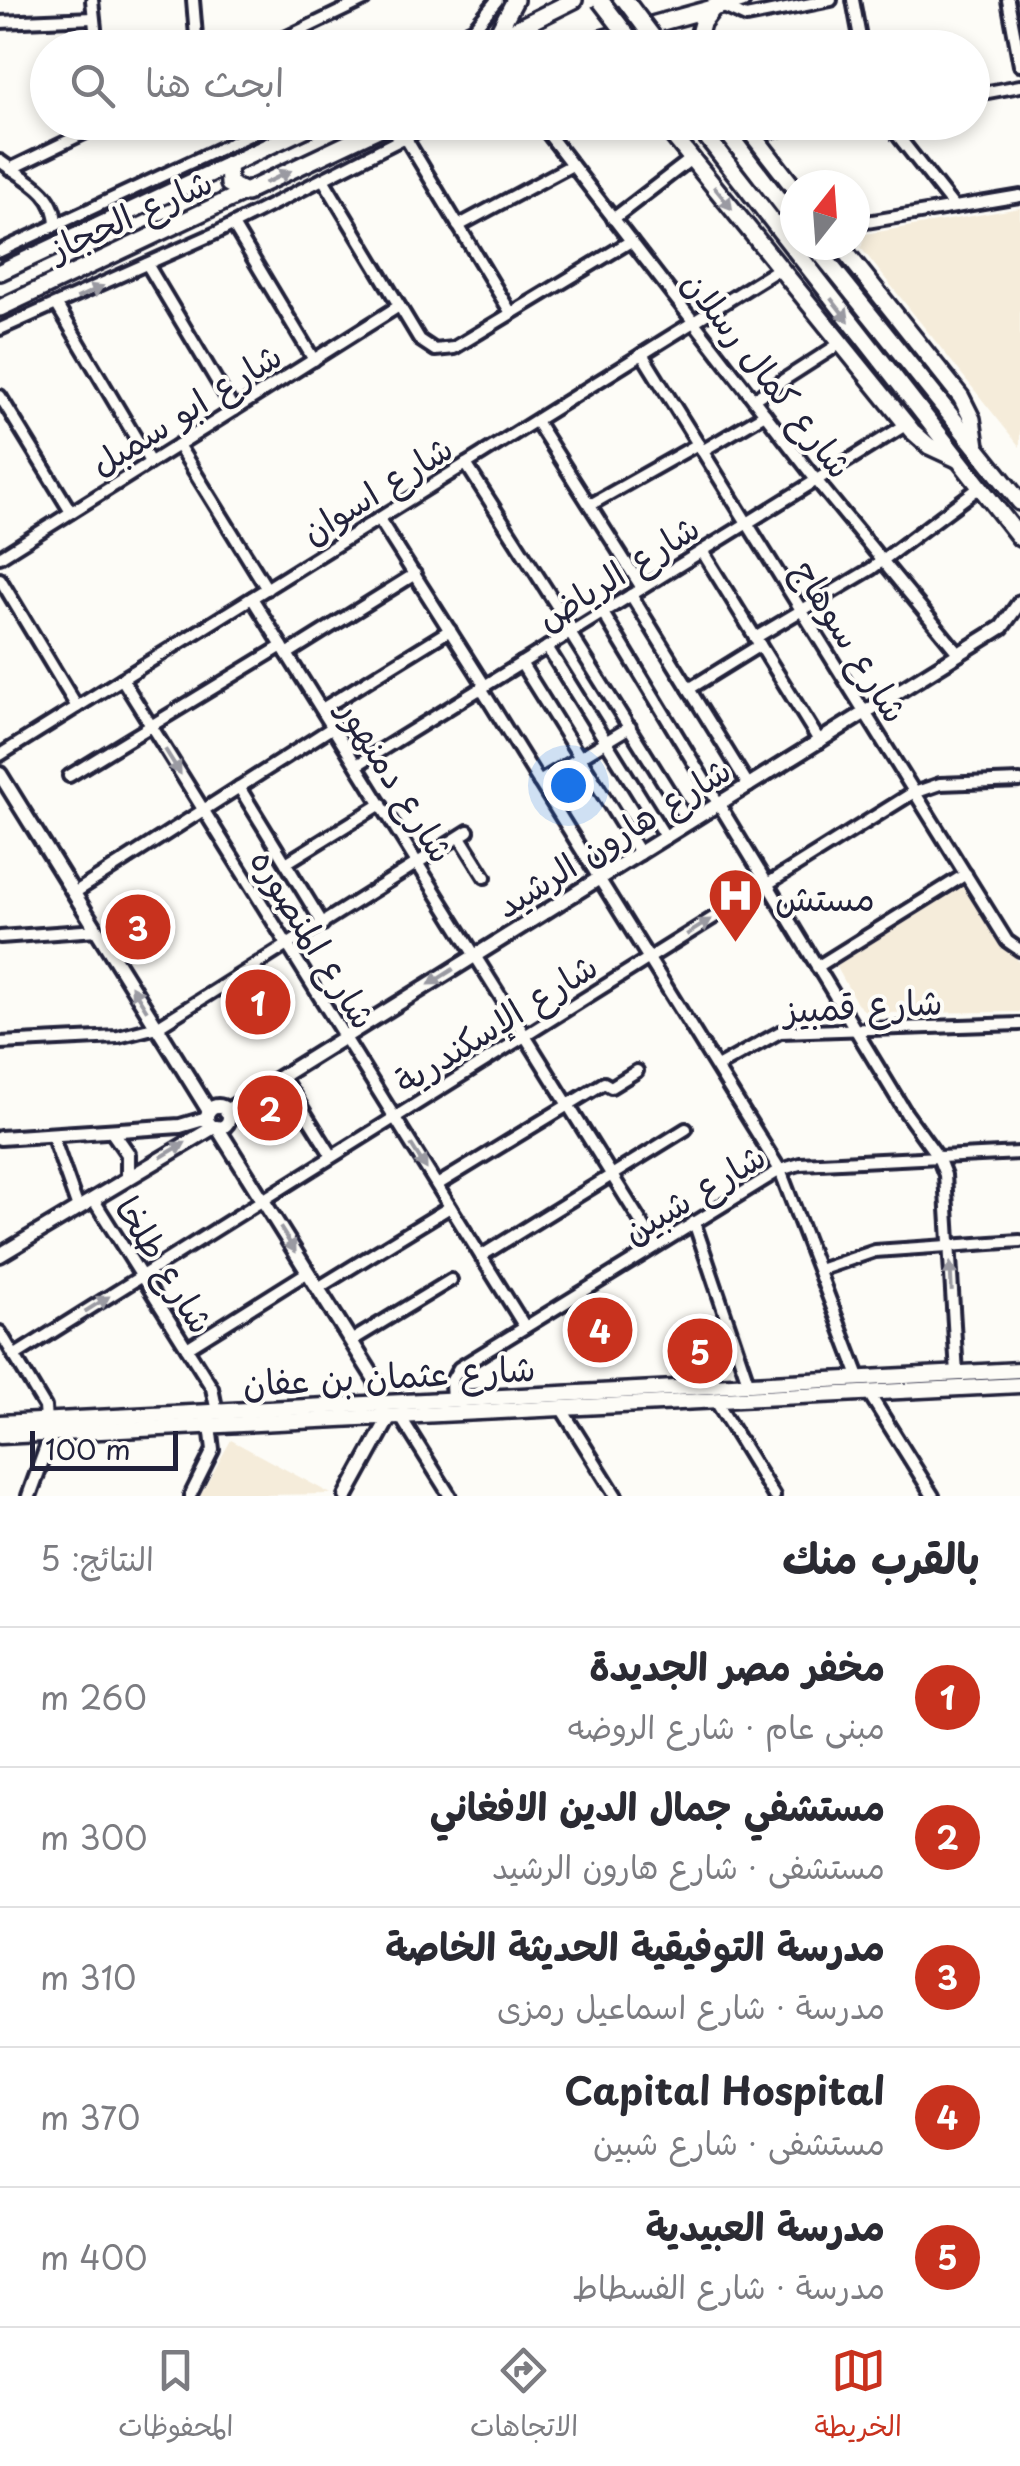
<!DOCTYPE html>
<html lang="ar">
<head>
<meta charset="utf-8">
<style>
	body { margin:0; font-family:"Playpen Sans","Playpen Sans Arabic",sans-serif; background:#f2f2f3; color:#2b2b33; direction:rtl }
	.compass { position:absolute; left:780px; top:170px; width:90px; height:90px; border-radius:50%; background:#fff; box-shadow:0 5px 15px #0003; rotate:17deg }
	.scale { position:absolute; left:30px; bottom:25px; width:148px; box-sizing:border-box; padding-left:10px; border:5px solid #22223b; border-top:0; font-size:28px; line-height:35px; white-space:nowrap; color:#22223b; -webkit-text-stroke:8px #fdfcf7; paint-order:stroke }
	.you { position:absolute; left:568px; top:785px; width:35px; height:35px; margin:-25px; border:8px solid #fff; border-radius:50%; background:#1a73e8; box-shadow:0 0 0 15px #1a73e833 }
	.badge { display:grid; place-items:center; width:65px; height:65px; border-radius:50%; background:#c8321e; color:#fff; font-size:32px; font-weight:700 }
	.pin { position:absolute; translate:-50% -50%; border:5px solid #fff; box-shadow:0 2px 10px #0006 }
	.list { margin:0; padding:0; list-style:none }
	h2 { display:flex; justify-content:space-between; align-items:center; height:130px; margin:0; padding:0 40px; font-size:42px }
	h2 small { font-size:32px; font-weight:400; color:#7c7c81 }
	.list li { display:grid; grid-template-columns:65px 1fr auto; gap:30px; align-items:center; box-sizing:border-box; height:140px; padding:0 40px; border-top:2px solid #e1e1e2 }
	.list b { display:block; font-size:38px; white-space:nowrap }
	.list p { margin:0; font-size:32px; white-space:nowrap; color:#7c7c81 }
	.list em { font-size:32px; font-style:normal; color:#7c7c81 }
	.icon { flex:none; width:55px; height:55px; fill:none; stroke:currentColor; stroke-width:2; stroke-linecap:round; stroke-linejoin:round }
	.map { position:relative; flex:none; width:1020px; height:1496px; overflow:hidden; direction:ltr }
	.search { position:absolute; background:#fff; box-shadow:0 5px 15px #0003; left:30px; right:30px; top:30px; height:110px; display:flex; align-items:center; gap:25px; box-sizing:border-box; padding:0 35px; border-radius:55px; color:#7c7c81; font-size:38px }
	.sheet { height:830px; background:#fff }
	nav { display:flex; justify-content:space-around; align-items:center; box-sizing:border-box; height:140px; border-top:2px solid #e1e1e2; background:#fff; font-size:28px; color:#7c7c81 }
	nav a { display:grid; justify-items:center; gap:5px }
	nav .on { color:#c8321e }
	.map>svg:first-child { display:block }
	.built { fill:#f5ecda }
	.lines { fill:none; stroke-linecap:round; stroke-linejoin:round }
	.minor-casing { stroke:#22223b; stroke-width:18 }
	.tertiary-casing { stroke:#22223b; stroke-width:20 }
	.secondary-casing { stroke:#22223b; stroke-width:21 }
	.primary-casing { stroke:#22223b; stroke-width:22 }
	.minor { stroke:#fdfcf7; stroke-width:10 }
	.tertiary { stroke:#fdfcf7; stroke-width:12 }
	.secondary { stroke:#fdfcf7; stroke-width:14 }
	.primary { stroke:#fdfcf7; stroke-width:15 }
	.primary-bridge-casing { stroke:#22223b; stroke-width:22; stroke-linecap:butt }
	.primary-bridge { stroke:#fdfcf7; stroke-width:15 }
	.oneway { fill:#9a9aa2 }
	.labels { text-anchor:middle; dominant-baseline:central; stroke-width:8; stroke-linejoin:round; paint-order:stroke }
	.street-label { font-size:35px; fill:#22223b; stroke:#fdfcf7 }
	.poi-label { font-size:35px; fill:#22223b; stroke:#fdfcf7; text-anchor:start }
</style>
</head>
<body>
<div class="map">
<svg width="1020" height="1496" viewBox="0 0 1020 1496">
	<rect width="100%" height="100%" fill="#fdfcf7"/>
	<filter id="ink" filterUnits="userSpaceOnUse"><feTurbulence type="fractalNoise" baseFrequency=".01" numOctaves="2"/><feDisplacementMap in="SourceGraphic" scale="20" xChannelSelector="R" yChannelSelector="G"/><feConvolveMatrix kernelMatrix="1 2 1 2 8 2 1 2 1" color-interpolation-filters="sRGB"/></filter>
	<g filter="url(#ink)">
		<g class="built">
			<path d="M1020 208V447L861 248 865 234Z"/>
			<path d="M958 885 968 887 1020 964V1012L867 1013 857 1004 833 960Z"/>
			<path d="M231 1440 331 1494 200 1496Z"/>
		</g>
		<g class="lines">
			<defs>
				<g id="minor">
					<path d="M92 0 97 48"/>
					<path d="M193 0 197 48"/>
					<path d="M853 0 862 48"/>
					<path d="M1008 0 1020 65"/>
					<path d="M719 5 746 17 831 0"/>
					<path d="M0 22 93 18"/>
					<path d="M264 48 364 0"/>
					<path d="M433 48 474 28 497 0"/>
					<path d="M972 95 1020 86"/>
					<path d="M539 122 816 480 959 654"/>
					<path d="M887 122 954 207"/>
					<path d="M752 135 818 122"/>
					<path d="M405 137 511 313"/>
					<path d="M0 161C24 179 56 191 56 225"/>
					<path d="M10 169 107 122"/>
					<path d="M323 179 420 340 435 350 454 348 631 241"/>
					<path d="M613 219 691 159"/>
					<path d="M855 224 1020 196"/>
					<path d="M233 225 314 360"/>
					<path d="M458 226 572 165"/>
					<path d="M0 251 277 122"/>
					<path d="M147 264 234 410"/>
					<path d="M58 307 150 462"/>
					<path d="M0 329 216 233 435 122"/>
					<path d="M642 354 1007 941 1020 950"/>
					<path d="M0 396 71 512"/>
					<path d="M754 399 841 343"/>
					<path d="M536 421 642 588"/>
					<path d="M178 445 267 589"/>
					<path d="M702 451 765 414"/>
					<path d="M466 464 573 631"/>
					<path d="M590 505 698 444"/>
					<path d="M379 519 485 686"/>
					<path d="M702 551 820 742"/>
					<path d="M0 557 399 306"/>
					<path d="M0 579 77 707"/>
					<path d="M631 595 749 786"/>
					<path d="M252 598 656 1246"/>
					<path d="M603 613 906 1113 938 1157 945 1175 957 1374"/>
					<path d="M570 633 689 823"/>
					<path d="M755 638 871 569 980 487"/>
					<path d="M547 647 666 838"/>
					<path d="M287 654 415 574"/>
					<path d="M521 663 640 854"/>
					<path d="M122 679 525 1327"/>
					<path d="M481 688 780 1170 860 1379"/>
					<path d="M689 689 760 645"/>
					<path d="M322 709 450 630"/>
					<path d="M0 755 780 268"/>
					<path d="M357 765 907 424"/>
					<path d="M69 776 282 646"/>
					<path d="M539 782 630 727"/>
					<path d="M239 787 323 924"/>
					<path d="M460 837 485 877"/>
					<path d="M286 863 381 804"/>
					<path d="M74 893 333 727"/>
					<path d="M0 937 97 930"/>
					<path d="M817 967 966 874"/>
					<path d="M0 1043 118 1037 157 1027 468 831"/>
					<path d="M717 1067 780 1032 1020 1024"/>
					<path d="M282 1076 332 1156"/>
					<path d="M52 1135 78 1208"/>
					<path d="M437 1185 604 1083 611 1087 637 1071"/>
					<path d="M93 1199 212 1388 217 1412"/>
					<path d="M694 1222 749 1385"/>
					<path d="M481 1256 686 1129"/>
					<path d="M819 1270 875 1251 1020 1241"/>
					<path d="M318 1288 450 1207"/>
					<path d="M0 1332 45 1407 46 1421"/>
					<path d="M351 1341 451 1280"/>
					<path d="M187 1348 308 1272"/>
					<path d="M14 1356 911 794 940 784 1020 781"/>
					<path d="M868 1392 933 1496"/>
					<path d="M715 1400 774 1496"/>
					<path d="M452 1401 451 1382 459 1368 780 1170 800 1164 1020 1153"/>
					<path d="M561 1408 616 1496"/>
					<path d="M400 1416 450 1496"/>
					<path d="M190 1496 213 1450 210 1425"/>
				</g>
				<g id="tertiary">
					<path d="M0 774 209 1111"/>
					<circle cx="218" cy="1117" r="11"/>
					<path d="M226 1111 1002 627 1020 602"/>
					<path d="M217 1127 376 1381 379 1405"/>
					<path d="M112 1131 128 1154V1177"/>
					<path d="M0 1138 180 1126 207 1118"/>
					<path d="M0 1255 214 1127"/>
					<path d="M29 1496 52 1433"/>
					<path d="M346 1496 390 1416"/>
				</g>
				<g id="secondary">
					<path d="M0 1423 1020 1370"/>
					<path d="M0 1436 1020 1385"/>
				</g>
				<g id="primary">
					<path d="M496 36 515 0"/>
					<path d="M478 48 574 0"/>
					<path d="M568 48 742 0"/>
					<path d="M695 48 702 23 714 7"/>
					<path d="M424 122 426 127"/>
					<path d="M662 122 912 431 929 446 957 459"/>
					<path d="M695 122 1020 538"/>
					<path d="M719 122 795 221"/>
					<path d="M743 122 795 189"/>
					<path d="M228 165 229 184 247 193"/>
					<path d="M814 245 1020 502"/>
					<path d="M840 245 961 397 972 419 976 446"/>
					<path d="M0 272 320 122"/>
					<path d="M0 308 393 122"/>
				</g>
			</defs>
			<use href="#minor" class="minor-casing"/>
			<use href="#tertiary" class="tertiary-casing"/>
			<use href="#secondary" class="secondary-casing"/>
			<use href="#primary" class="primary-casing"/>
			<use href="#minor" class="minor"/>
			<use href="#tertiary" class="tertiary"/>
			<use href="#secondary" class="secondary"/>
			<use href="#primary" class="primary"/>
			<defs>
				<g id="primary-bridge">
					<path d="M600 0 637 48"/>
					<path d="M625 0 661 48"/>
				</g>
			</defs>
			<use href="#primary-bridge" class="primary-bridge-casing"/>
			<use href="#primary-bridge" class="primary-bridge"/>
		</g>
		<defs><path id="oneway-solid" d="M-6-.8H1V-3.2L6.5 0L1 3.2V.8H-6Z" transform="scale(2.5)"/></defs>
		<g class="oneway">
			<use href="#oneway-solid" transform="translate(278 177) rotate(-26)"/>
			<use href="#oneway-solid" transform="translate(723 198) rotate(51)"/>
			<use href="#oneway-solid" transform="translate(90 292) rotate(-25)"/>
			<use href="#oneway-solid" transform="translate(840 310) rotate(52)"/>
			<use href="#oneway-solid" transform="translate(173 762) rotate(58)"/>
			<use href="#oneway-solid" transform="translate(699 927) rotate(-32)"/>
			<use href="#oneway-solid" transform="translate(441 977) rotate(148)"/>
			<use href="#oneway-solid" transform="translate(139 998) rotate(-122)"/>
			<use href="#oneway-solid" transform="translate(173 1150) rotate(-31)"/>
			<use href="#oneway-solid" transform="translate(419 1157) rotate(58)"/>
			<use href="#oneway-solid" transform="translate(288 1240) rotate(58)"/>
			<use href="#oneway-solid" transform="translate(951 1277) rotate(-93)"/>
			<use href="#oneway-solid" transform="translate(97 1304) rotate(-32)"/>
		</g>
	</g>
	<defs>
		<symbol id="hospital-pin" viewBox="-11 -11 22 30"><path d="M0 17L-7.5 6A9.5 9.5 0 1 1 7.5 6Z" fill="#c8321e" stroke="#fdfcf7"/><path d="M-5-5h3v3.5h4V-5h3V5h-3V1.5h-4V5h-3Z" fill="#fff"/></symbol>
	</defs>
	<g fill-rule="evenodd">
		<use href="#hospital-pin" x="704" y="864" width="63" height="86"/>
	</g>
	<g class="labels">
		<g class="street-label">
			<text transform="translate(130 213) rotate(-24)">شارع الحجاز</text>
			<text transform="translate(769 373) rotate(52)">شارع كمال رسلان</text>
			<text transform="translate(185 408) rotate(-32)">شارع ابو سمبل</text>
			<text transform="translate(376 488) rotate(-32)">شارع اسوان</text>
			<text transform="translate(617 571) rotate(-32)">شارع الرياض</text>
			<text transform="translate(852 640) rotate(58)">شارع سوهاج</text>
			<text transform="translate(398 780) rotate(58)">شارع دمنهور</text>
			<text transform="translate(612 836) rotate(-32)">شارع هارون الرشيد</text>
			<text transform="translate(315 938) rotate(58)">شارع المنصوره</text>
			<text transform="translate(863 1004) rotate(-3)">شارع قمبيز</text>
			<text transform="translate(495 1022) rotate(-32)">شارع الإسكندرية</text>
			<text transform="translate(693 1192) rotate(-31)">شارع شبين</text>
			<text transform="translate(166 1264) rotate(58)">شارع طلخا</text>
			<text transform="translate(389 1374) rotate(-3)">شارع عثمان بن عفان</text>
		</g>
		<g class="poi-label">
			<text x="775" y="896">مستش</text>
		</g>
	</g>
</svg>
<svg class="compass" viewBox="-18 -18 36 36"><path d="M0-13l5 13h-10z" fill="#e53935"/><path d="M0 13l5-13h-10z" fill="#7c7c81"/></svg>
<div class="scale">100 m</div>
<div class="you"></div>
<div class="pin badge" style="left:258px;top:1002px">1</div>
<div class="pin badge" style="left:270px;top:1108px">2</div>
<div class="pin badge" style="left:138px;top:927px">3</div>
<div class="pin badge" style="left:600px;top:1330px">4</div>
<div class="pin badge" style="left:700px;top:1351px">5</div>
<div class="search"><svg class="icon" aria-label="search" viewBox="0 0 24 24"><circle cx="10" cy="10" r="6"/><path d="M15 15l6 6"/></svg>ابحث هنا</div>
</div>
<section class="sheet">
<h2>بالقرب منك<small>النتائج: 5</small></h2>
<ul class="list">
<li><span class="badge">1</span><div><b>مخفر مصر الجديدة</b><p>مبنى عام · شارع الروضه</p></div><em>260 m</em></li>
<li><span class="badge">2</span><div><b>مستشفي جمال الدين الافغاني</b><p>مستشفى · شارع هارون الرشيد</p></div><em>300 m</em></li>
<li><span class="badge">3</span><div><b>مدرسة التوفيقية الحديثة الخاصة</b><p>مدرسة · شارع اسماعيل رمزى</p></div><em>310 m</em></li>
<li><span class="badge">4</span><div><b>Capital Hospital</b><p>مستشفى · شارع شبين</p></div><em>370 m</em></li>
<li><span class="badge">5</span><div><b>مدرسة العبيدية</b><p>مدرسة · شارع الفسطاط</p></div><em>400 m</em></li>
</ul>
</section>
<nav>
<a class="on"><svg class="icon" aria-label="map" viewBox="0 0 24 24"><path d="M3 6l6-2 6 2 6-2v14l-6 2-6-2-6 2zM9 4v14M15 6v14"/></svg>الخريطة</a>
<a><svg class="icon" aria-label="directions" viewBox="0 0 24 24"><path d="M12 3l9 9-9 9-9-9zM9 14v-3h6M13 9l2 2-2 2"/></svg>الاتجاهات</a>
<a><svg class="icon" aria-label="saved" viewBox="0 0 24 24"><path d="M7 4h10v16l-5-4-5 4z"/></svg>المحفوظات</a>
</nav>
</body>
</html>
